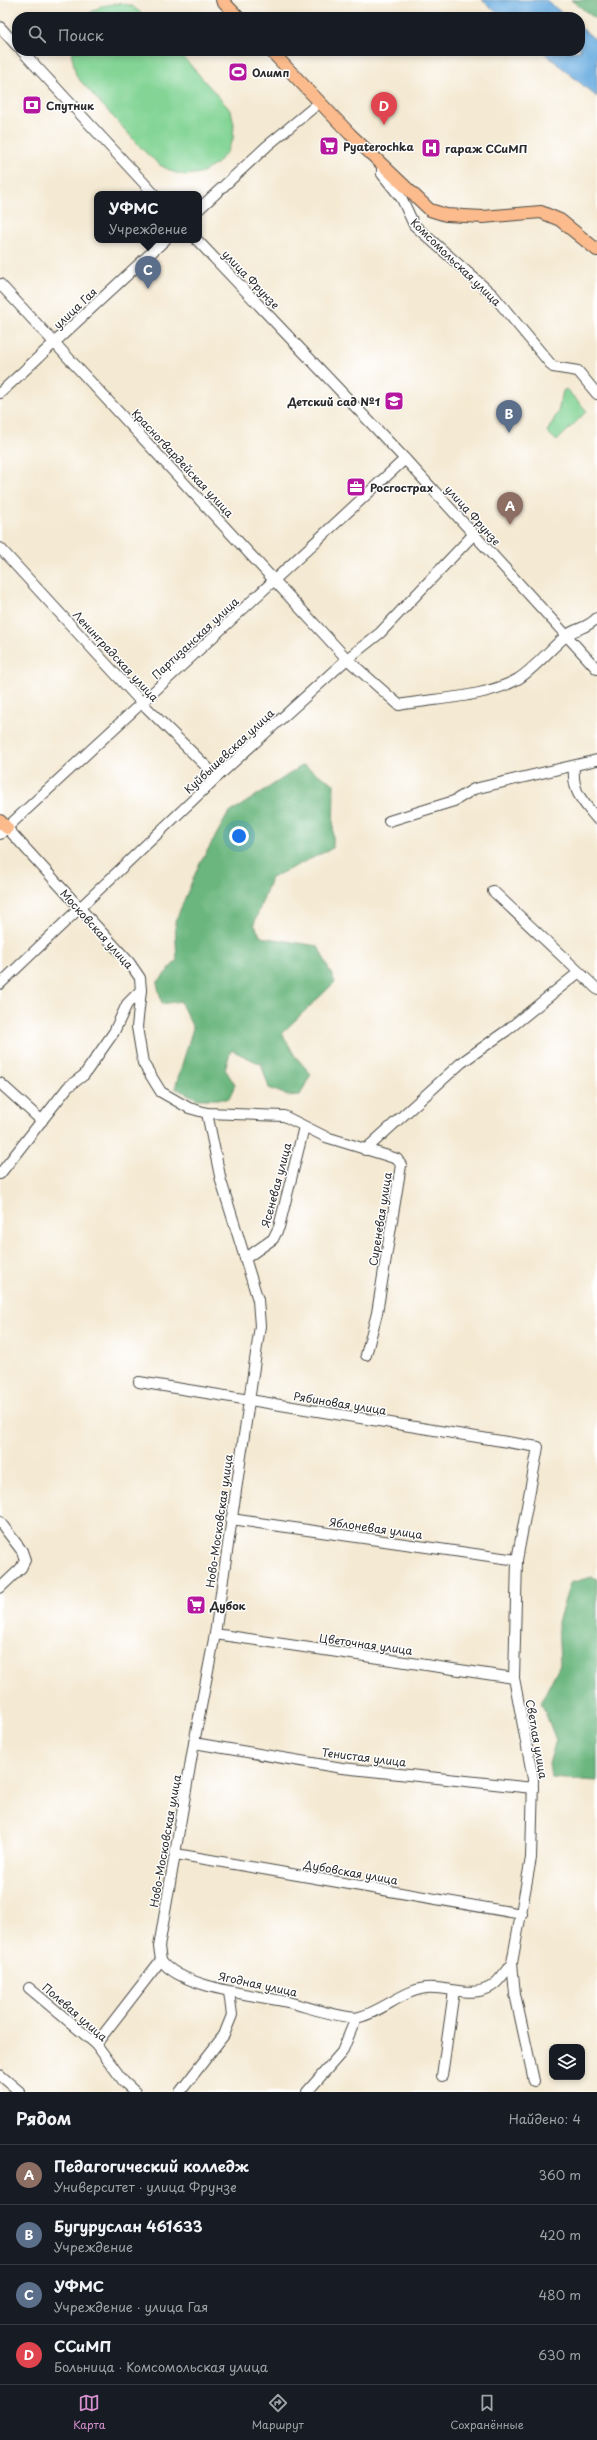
<!DOCTYPE html>
<html lang="ru">
<head>
<meta charset="utf-8">
<style>
	body { margin:0; font-family:"Playpen Sans",sans-serif; background:#20242c; color:#f1f3f6 }
	.controls { position:absolute; right:12px; bottom:12px; display:grid; overflow:hidden; border-radius:8px; box-shadow:0 2px 6px #0003 }
	.controls button { width:36px; height:36px; display:grid; place-items:center; padding:0; border:0; border-bottom:1px solid #363941; background:#171b24; color:#f1f3f6; font:20px sans-serif }
	.you { position:absolute; left:239px; top:836px; width:14px; height:14px; margin:-10px; border:3px solid #fff; border-radius:50%; background:#1a73e8; box-shadow:0 0 0 6px #1a73e833 }
	.badge { display:grid; place-items:center; width:26px; height:26px; border-radius:50%; background:#d690ce; color:#fff; font-size:13px; font-weight:700 }
	.pin { position:absolute; translate:-50% -33px; filter:drop-shadow(0 1px 2px #0008) }
	.pin::after { content:''; position:absolute; top:21px; width:14px; height:12px; background:inherit; clip-path:polygon(0 0,100% 0,50% 100%) }
	.popup { position:absolute; left:94px; top:191px; width:108px; height:52px; box-sizing:border-box; display:grid; place-content:center; border-radius:8px; background:#171b24; filter:drop-shadow(0 1px 3px #0005); font-size:13px; white-space:nowrap; color:#9ea1a6 }
	.popup b { font-size:15px; color:#f1f3f6 }
	.popup::after { content:''; position:absolute; left:50%; top:100%; margin-left:-8px; border:8px solid transparent; border-top-color:#171b24 }
	.list { margin:0; padding:0; list-style:none }
	h2 { display:flex; justify-content:space-between; align-items:center; height:52px; margin:0; padding:0 16px; font-size:17px }
	h2 small { font-size:13px; font-weight:400; color:#9ea1a6 }
	.list li { display:grid; grid-template-columns:26px 1fr auto; gap:12px; align-items:center; box-sizing:border-box; height:60px; padding:0 16px; border-top:1px solid #363941 }
	.list b { display:block; font-size:15px; white-space:nowrap }
	.list p { margin:0; font-size:13px; white-space:nowrap; color:#9ea1a6 }
	.list em { font-size:13px; font-style:normal; color:#9ea1a6 }
	.icon { flex:none; width:22px; height:22px; fill:none; stroke:currentColor; stroke-width:2; stroke-linecap:round; stroke-linejoin:round }
	.map { position:relative; flex:none; width:597px; height:2092px; overflow:hidden }
	.search { position:absolute; background:#171b24; box-shadow:0 2px 6px #0003; left:12px; right:12px; top:12px; height:44px; display:flex; align-items:center; gap:10px; box-sizing:border-box; padding:0 14px; border-radius:16px; color:#9ea1a6; font-size:15px }
	.sheet { height:292px; background:#171b24 }
	nav { display:flex; justify-content:space-around; align-items:center; box-sizing:border-box; height:56px; border-top:1px solid #363941; background:#171b24; font-size:11px; color:#9ea1a6 }
	nav a { display:grid; justify-items:center; gap:2px }
	nav .on { color:#d690ce }
	.map>svg:first-child { display:block }
	.green { fill:#83d495; stroke:#578060 }
	.forest { fill:#6ab67e; stroke:#4a7054 }
	.water { fill:#6cade0; stroke:#4c6c86 }
	.lines { fill:none; stroke-linecap:round; stroke-linejoin:round }
	.minor-casing { stroke:#494844; stroke-width:12 }
	.major-casing { stroke:#494844; stroke-width:14 }
	.minor { stroke:#fff; stroke-width:10 }
	.major { stroke:#fbbb8c; stroke-width:12 }
	.labels { text-anchor:middle; dominant-baseline:central; stroke-width:3; stroke-linejoin:round; paint-order:stroke }
	.poi-label { font-size:11px; font-weight:bold; fill:#2b2b2b; stroke:#fff; text-anchor:start }
	.street-label { font-size:11px; fill:#2b2b2b; stroke:#fff }
</style>
</head>
<body>
<div class="map">
<svg width="597" height="2092" viewBox="0 0 597 2092">
	<rect width="100%" height="100%" fill="#fff"/>
	<filter id="ink" filterUnits="userSpaceOnUse"><feTurbulence type="fractalNoise" baseFrequency=".025" numOctaves="2"/><feDisplacementMap in="SourceGraphic" scale="8" xChannelSelector="R" yChannelSelector="G"/><feConvolveMatrix kernelMatrix="1 2 1 2 8 2 1 2 1" color-interpolation-filters="sRGB"/></filter>
	<filter id="wash" filterUnits="userSpaceOnUse"><feTurbulence type="fractalNoise" baseFrequency=".012" numOctaves="4" result="noise"/><feDisplacementMap in="SourceGraphic" scale="16" xChannelSelector="R" yChannelSelector="G"/><feGaussianBlur stdDeviation="0.9" result="paint"/><feColorMatrix in="noise" values="0 0 0 0 0 0 0 0 0 0 0 0 0 0 0 0 0 1.4 0 .05"/><feComposite in="paint" operator="in"/></filter>
	<g filter="url(#wash)">
		<rect width="100%" height="100%" fill="#f4e9d2"/>
		<g class="green">
			<path d="M120 3 132 6 146 17H84L101 6Z"/>
			<path d="M71 51H178L231 111 234 124 233 139 227 152 215 165 201 173 185 175 173 172 160 165 146 153 76 76Z"/>
			<path d="M566 389 587 411 557 441 547 432 558 412 563 391Z"/>
		</g>
		<g class="forest">
			<path d="M571 0H597V20Z"/>
			<path d="M303 765 334 784 333 848 271 878 254 924 261 937 318 946 335 982 282 1033 295 1056 311 1074 300 1095 289 1096 269 1088 261 1064 231 1050 225 1069 235 1085 229 1099H198L175 1088 193 1028 180 1001 162 1004 157 983 177 960 175 922 198 867 228 814Z"/>
			<path d="M591 1577 597 1579V1781L551 1778 549 1764 556 1740 541 1702 560 1664 558 1622 570 1583Z"/>
		</g>
		<g class="water">
			<path d="M482 0H546L567 17H502Z"/>
			<path d="M580 27 597 41V97L542 51H580Z"/>
		</g>
	</g>
	<g filter="url(#ink)">
		<g class="lines">
			<defs>
				<g id="minor">
					<path d="M0 27 17 46"/>
					<path d="M22 51 154 194"/>
					<path d="M382 164V174L402 199 414 225 493 295 553 367 578 371 597 394"/>
					<path d="M199 209 267 146 320 102"/>
					<path d="M197 240 405 459 597 669"/>
					<path d="M0 284 347 659 399 705C436 698 485 698 518 679 535 668 550 649 566 636 575 628 585 630 597 618"/>
					<path d="M0 393 165 240"/>
					<path d="M0 548 143 704 217 777"/>
					<path d="M574 766C572 792 581 799 597 819"/>
					<path d="M389 821 454 801 474 789 597 760"/>
					<path d="M7 828 129 962 140 978 141 990 137 1027 143 1063 161 1092 189 1108 207 1113 284 1116 326 1137 388 1156 397 1159 401 1165 377 1313 366 1355"/>
					<path d="M0 834 405 459"/>
					<path d="M493 891 597 989"/>
					<path d="M0 984 217 777 347 659 380 633 473 535"/>
					<path d="M0 1083 42 1121"/>
					<path d="M365 1150 461 1063 506 1031 578 973"/>
					<path d="M0 1174 68 1087 84 1075 114 1032 127 1004 141 990"/>
					<path d="M246 1258 273 1239 279 1227 304 1127"/>
					<path d="M139 1382 538 1447 517 1560 514 1678 533 1779 531 1858 512 1963 515 1994 534 2081"/>
					<path d="M231 1519 517 1560"/>
					<path d="M0 1522 22 1551 25 1560 21 1568 0 1588"/>
					<path d="M215 1634 514 1678"/>
					<path d="M194 1743 342 1768 533 1788"/>
					<path d="M176 1854 522 1914"/>
					<path d="M161 1960 159 1947 194 1743 215 1634 260 1326 258 1300 221 1181 207 1113"/>
					<path d="M161 1960C181 1988 254 1995 288 2002 311 2008 333 2016 356 2018 381 2013 401 1991 426 1988 448 1986 472 1999 492 1986 500 1981 506 1970 512 1963"/>
					<path d="M29 1988 96 2044 124 2082 135 2092"/>
					<path d="M96 2044 161 1960"/>
					<path d="M0 2075 20 2092"/>
					<path d="M442 2076 454 1991"/>
					<path d="M180 2092 224 2035 232 2015 229 1992"/>
					<path d="M307 2092 342 2052 356 2018"/>
				</g>
				<g id="major">
					<path d="M222 0 238 17"/>
					<path d="M271 51 350 134 430 210 446 215 483 217 541 212 560 220 597 250"/>
					<path d="M0 821 7 828"/>
				</g>
			</defs>
			<use href="#minor" class="minor-casing"/>
			<use href="#major" class="major-casing"/>
			<use href="#minor" class="minor"/>
			<use href="#major" class="major"/>
		</g>
	</g>
	<defs>
		<symbol id="stadium-square" viewBox="-11 -11 22 22"><rect x="-9" y="-9" width="18" height="18" rx="4" fill="#b5179e" stroke="#fff"/><path d="M0-5a6.5 5 0 1 0 0 10a6.5 5 0 1 0 0-10ZM-3.5-1.8h7v3.6h-7Z" fill="#fff"/></symbol>
		<symbol id="bank-square" viewBox="-11 -11 22 22"><rect x="-9" y="-9" width="18" height="18" rx="4" fill="#b5179e" stroke="#fff"/><path d="M-6-4H6V4H-6ZM0-2.3a2.3 2.3 0 1 0 0 4.6a2.3 2.3 0 1 0 0-4.6Z" fill="#fff"/></symbol>
		<symbol id="supermarket-square" viewBox="-11 -11 22 22"><rect x="-9" y="-9" width="18" height="18" rx="4" fill="#b5179e" stroke="#fff"/><path d="M-6-5.5h2.5l.6 2H6L4.5 2H-2.5L-4.4-4H-6ZM-1.5 3.2a1.3 1.3 0 1 0 .1 0ZM3 3.2a1.3 1.3 0 1 0 .1 0Z" fill="#fff"/></symbol>
		<symbol id="hospital-square" viewBox="-11 -11 22 22"><rect x="-9" y="-9" width="18" height="18" rx="4" fill="#b5179e" stroke="#fff"/><path d="M-5-5h3v3.5h4V-5h3V5h-3V1.5h-4V5h-3Z" fill="#fff"/></symbol>
		<symbol id="school-square" viewBox="-11 -11 22 22"><rect x="-9" y="-9" width="18" height="18" rx="4" fill="#b5179e" stroke="#fff"/><path d="M0-5L7-2L0 1L-7-2ZM-4 1L0 2.5L4 1V4Q0 6-4 4Z" fill="#fff"/></symbol>
		<symbol id="office-square" viewBox="-11 -11 22 22"><rect x="-9" y="-9" width="18" height="18" rx="4" fill="#b5179e" stroke="#fff"/><path d="M-6-3h4V-5.5h4V-3h4V5H-6ZM-1-4.5V-3h2v-1.5ZM-6 0V1H6V0Z" fill="#fff"/></symbol>
	</defs>
	<g fill-rule="evenodd">
		<use href="#stadium-square" x="227" y="61" width="22" height="22"/>
		<use href="#bank-square" x="21" y="94" width="22" height="22"/>
		<use href="#supermarket-square" x="318" y="135" width="22" height="22"/>
		<use href="#hospital-square" x="420" y="137" width="22" height="22"/>
		<use href="#school-square" x="383" y="390" width="22" height="22"/>
		<use href="#office-square" x="345" y="476" width="22" height="22"/>
		<use href="#supermarket-square" x="185" y="1594" width="22" height="22"/>
	</g>
	<g class="labels">
		<g class="poi-label">
			<text x="252" y="72">Олимп</text>
			<text x="46" y="105">Спутник</text>
			<text x="343" y="146">Pyaterochka</text>
			<text x="445" y="148">гараж ССиМП</text>
			<text x="380" y="401" text-anchor="end">Детский сад №1</text>
			<text x="370" y="487">Росгострах</text>
			<text x="210" y="1605">Дубок</text>
		</g>
		<g class="street-label">
			<text transform="translate(456 262) rotate(44)">Комсомольская улица</text>
			<text transform="translate(251 279) rotate(46)">улица Фрунзе</text>
			<text transform="translate(75 308) rotate(-43)">улица Гая</text>
			<text transform="translate(183 463) rotate(47)">Красногвардейская улица</text>
			<text transform="translate(473 515) rotate(48)">улица Фрунзе</text>
			<text transform="translate(195 638) rotate(-43)">Партизанская улица</text>
			<text transform="translate(116 656) rotate(47)">Ленинградская улица</text>
			<text transform="translate(229 751) rotate(-43)">Куйбышевская улица</text>
			<text transform="translate(97 929) rotate(48)">Московская улица</text>
			<text transform="translate(276 1185) rotate(-75)">Ясеневая улица</text>
			<text transform="translate(380 1219) rotate(-81)">Сиреневая улица</text>
			<text transform="translate(340 1403) rotate(9)">Рябиновая улица</text>
			<text transform="translate(219 1521) rotate(-82)">Ново-Московская улица</text>
			<text transform="translate(376 1528) rotate(8)">Яблоневая улица</text>
			<text transform="translate(366 1644) rotate(8)">Цветочная улица</text>
			<text transform="translate(537 1739) rotate(80)">Светлая улица</text>
			<text transform="translate(364 1757) rotate(7)">Тенистая улица</text>
			<text transform="translate(165 1841) rotate(-80)">Ново-Московская улица</text>
			<text transform="translate(351 1872) rotate(10)">Дубовская улица</text>
			<text transform="translate(258 1984) rotate(12)">Ягодная улица</text>
			<text transform="translate(75 2012) rotate(41)">Полевая улица</text>
		</g>
	</g>
</svg>
<div class="controls">
<button><svg class="icon" aria-label="layers" viewBox="0 0 24 24"><path d="M12 4l9 5-9 5-9-5zM3 14l9 5 9-5"/></svg></button>
</div>
<div class="you"></div>
<div class="pin badge" style="left:510px;top:525px;background:#8d6e63">A</div>
<div class="pin badge" style="left:509px;top:433px;background:#5c6f8a">B</div>
<div class="pin badge" style="left:148px;top:289px;background:#5c6f8a">C</div>
<div class="popup"><b>УФМС</b>Учреждение</div>
<div class="pin badge" style="left:384px;top:125px;background:#e0444e">D</div>
<div class="search"><svg class="icon" aria-label="search" viewBox="0 0 24 24"><circle cx="10" cy="10" r="6"/><path d="M15 15l6 6"/></svg>Поиск</div>
</div>
<section class="sheet">
<h2>Рядом<small>Найдено: 4</small></h2>
<ul class="list">
<li><span class="badge" style="background:#8d6e63">A</span><div><b>Педагогический колледж</b><p>Университет · улица Фрунзе</p></div><em>360 m</em></li>
<li><span class="badge" style="background:#5c6f8a">B</span><div><b>Бугуруслан 461633</b><p>Учреждение</p></div><em>420 m</em></li>
<li><span class="badge" style="background:#5c6f8a">C</span><div><b>УФМС</b><p>Учреждение · улица Гая</p></div><em>480 m</em></li>
<li><span class="badge" style="background:#e0444e">D</span><div><b>ССиМП</b><p>Больница · Комсомольская улица</p></div><em>630 m</em></li>
</ul>
</section>
<nav>
<a class="on"><svg class="icon" aria-label="map" viewBox="0 0 24 24"><path d="M3 6l6-2 6 2 6-2v14l-6 2-6-2-6 2zM9 4v14M15 6v14"/></svg>Карта</a>
<a><svg class="icon" aria-label="directions" viewBox="0 0 24 24"><path d="M12 3l9 9-9 9-9-9zM9 14v-3h6M13 9l2 2-2 2"/></svg>Маршрут</a>
<a><svg class="icon" aria-label="saved" viewBox="0 0 24 24"><path d="M7 4h10v16l-5-4-5 4z"/></svg>Сохранённые</a>
</nav>
</body>
</html>
